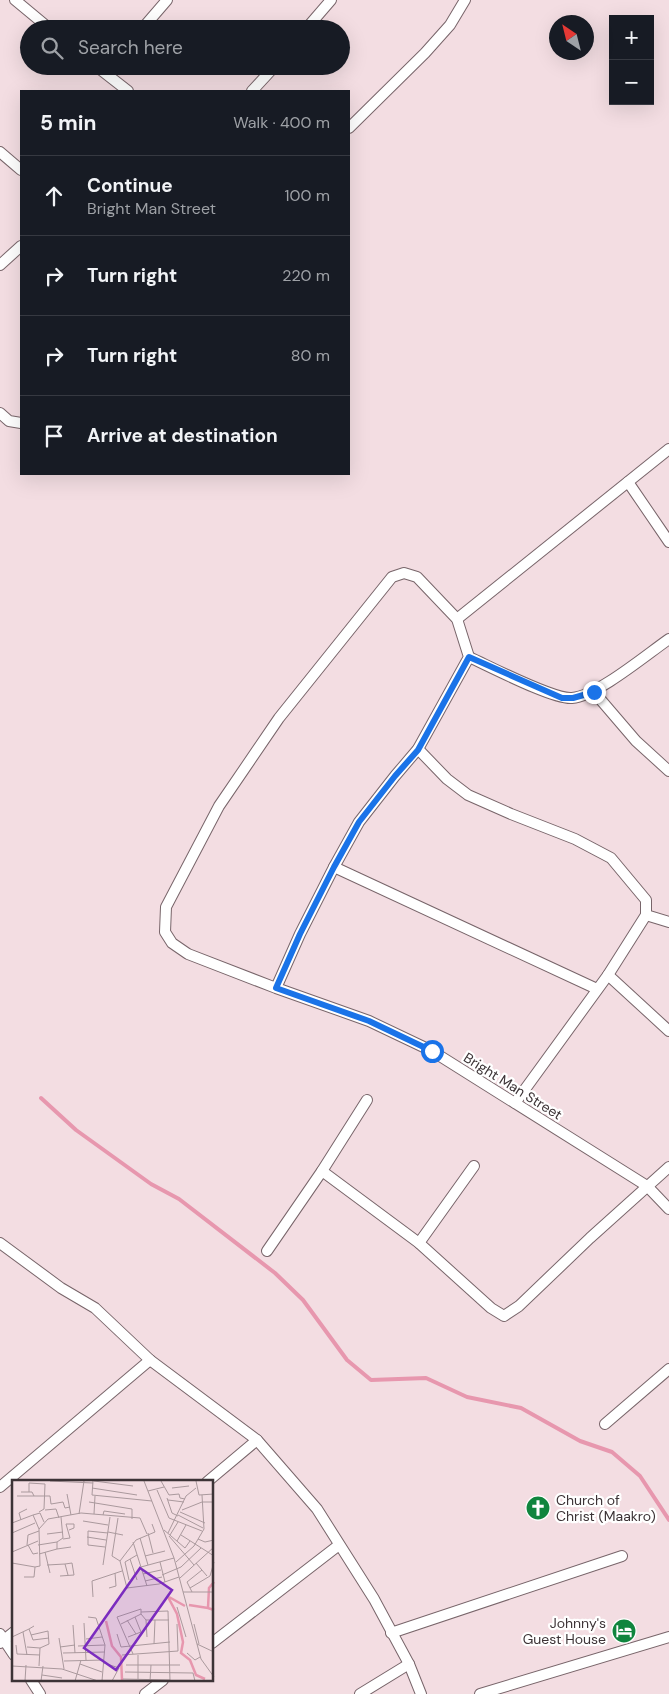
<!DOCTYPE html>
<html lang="en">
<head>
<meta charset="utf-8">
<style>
	body { margin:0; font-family:"DM Sans",sans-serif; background:#20242c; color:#f1f3f6 }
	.controls { position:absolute; right:15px; top:15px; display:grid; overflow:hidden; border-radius:0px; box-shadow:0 5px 20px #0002 }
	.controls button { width:45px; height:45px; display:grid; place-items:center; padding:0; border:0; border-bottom:1px solid #363941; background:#171b24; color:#f1f3f6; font:25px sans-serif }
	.compass { position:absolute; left:549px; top:15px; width:45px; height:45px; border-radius:50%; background:#171b24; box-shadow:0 5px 20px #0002; rotate:325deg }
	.stop { position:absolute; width:15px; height:15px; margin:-11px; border:4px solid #1a73e8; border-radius:50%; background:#fff }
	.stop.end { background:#1a73e8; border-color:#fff; box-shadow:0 1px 5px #0008 }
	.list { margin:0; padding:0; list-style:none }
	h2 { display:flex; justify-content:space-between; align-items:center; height:65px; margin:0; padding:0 20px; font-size:21px }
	h2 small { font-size:16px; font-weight:400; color:#9ea1a6 }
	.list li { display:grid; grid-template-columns:32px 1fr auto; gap:15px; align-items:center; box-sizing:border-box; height:80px; padding:0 20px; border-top:1px solid #363941 }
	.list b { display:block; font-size:19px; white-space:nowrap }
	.list p { margin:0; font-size:16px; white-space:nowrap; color:#9ea1a6 }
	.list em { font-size:16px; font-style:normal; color:#9ea1a6 }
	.icon { flex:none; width:28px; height:28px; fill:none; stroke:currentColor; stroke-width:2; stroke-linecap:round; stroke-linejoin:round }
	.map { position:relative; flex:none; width:669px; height:1694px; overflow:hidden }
	.search { position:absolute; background:#171b24; box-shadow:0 5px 20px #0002; left:20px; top:20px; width:330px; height:55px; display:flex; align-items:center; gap:12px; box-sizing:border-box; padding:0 18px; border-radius:28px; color:#9ea1a6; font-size:19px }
	.panel { position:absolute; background:#171b24; box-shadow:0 5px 20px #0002; left:20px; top:90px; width:330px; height:385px; border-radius:0px }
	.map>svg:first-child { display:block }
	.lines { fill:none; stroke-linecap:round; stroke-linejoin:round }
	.stream { stroke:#e797ae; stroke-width:4 }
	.street-casing { stroke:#78656a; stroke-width:12 }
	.street { stroke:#fff; stroke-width:10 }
	.route { stroke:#1a73e8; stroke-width:6 }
	.labels { text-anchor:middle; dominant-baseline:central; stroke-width:4.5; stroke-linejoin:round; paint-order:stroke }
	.street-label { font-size:14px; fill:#3c3336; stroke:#fff }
	.poi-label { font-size:14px; fill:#3c3336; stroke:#fff; text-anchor:start }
	.inset-river { fill:none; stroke:#e797ae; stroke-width:2.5 }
	.inset-road { fill:none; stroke:#aa999d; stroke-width:1 }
	.view { fill:#7b2cbf; fill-opacity:0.15; stroke:#7b2cbf; stroke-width:2.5 }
	.inset-edge { fill:none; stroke:#3c3336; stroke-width:2.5 }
</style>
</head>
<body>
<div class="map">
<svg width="669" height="1694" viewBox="0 0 669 1694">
	<rect width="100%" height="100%" fill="#f3dde2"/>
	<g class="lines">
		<path class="stream" d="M41 1098 76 1130 151 1184 179 1199 275 1273 303 1300 347 1360 371 1380 426 1378 467 1397 521 1408 580 1441 612 1452 640 1476 669 1520"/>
		<defs>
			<g id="street">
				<path d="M15 0 50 29"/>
				<path d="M142 29 167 0"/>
				<path d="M306 29 331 0"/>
				<path d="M96 66 128 91"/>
				<path d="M252 91 275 66"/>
				<path d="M349 128 425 53 450 25 465 0"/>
				<path d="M0 152 21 170"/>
				<path d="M0 265 21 246"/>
				<path d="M0 413 9 421 21 423"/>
				<path d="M628 482 669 542"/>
				<path d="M457 619 669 449"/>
				<path d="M469 657C489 666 554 700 572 698 597 696 646 655 669 639"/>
				<path d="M594 692 636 741 669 771"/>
				<path d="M418 749 447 779 468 795 511 814 575 839 611 858 646 900V915L608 975 515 1103"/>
				<path d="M334 867 597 989"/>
				<path d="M646 915 669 922"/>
				<path d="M608 975 669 1031"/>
				<path d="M276 988 300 934 334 867 359 822 395 776 418 749 469 657 457 619 417 577 404 573 392 577 279 718 219 806 166 907 165 932 172 943 188 954 276 988 369 1021 432 1051 647 1186 669 1209"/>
				<path d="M322 1171 419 1243 491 1308 504 1316 519 1306 590 1238 669 1167"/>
				<path d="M0 1243 61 1288 95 1308 150 1360 257 1440 317 1509 374 1599 409 1664 421 1694"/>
				<path d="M419 1243 474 1166"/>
				<path d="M267 1251 322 1171 367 1100"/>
				<path d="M605 1424 669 1369"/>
				<path d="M207 1482 257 1440"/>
				<path d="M0 1487 150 1360"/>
				<path d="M391 1633 622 1556"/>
				<path d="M0 1634 14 1655"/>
				<path d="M0 1643 14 1632"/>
				<path d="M212 1643 339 1545"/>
				<path d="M31 1680 40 1694"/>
				<path d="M145 1694 163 1680"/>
				<path d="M360 1694 409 1664"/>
				<path d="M480 1694 669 1637"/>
			</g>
		</defs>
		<use href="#street" class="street-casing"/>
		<use href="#street" class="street"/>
	</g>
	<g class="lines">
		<path class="route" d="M432 1051 369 1021 276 988 300 934 334 867 359 822 395 776 418 750 469 657 562 698H573L594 692"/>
	</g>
	<defs>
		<symbol id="church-disc" viewBox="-11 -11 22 22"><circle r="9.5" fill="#10853e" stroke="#fff"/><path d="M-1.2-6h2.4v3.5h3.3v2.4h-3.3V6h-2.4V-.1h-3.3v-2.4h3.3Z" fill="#fff"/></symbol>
		<symbol id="hotel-disc" viewBox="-11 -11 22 22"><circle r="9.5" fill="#10853e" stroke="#fff"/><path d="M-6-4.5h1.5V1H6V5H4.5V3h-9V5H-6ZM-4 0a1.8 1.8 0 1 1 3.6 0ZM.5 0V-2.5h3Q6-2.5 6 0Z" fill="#fff"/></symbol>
	</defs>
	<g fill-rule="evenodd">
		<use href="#church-disc" x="524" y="1494" width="28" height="28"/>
		<use href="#hotel-disc" x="610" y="1617" width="28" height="28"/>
	</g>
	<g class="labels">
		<g class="street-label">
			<text transform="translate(513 1086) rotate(32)">Bright Man Street</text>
		</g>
		<g class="poi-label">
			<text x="556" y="1500">Church of<tspan x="556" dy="16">Christ (Maakro)</tspan></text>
			<text x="606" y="1623" text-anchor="end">Johnny's<tspan x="606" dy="16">Guest House</tspan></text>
		</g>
	</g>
	<g transform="translate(12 1480)">
		<rect width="201" height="201" fill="#f3dde2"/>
		<path class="inset-river" d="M202 102 197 108 196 128 202 130M156 117 165 134 171 162 169 173 178 180 184 195 193 199M157 117 173 126M177 125 196 128M94 141 100 166 109 177 110 200"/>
		<path class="inset-road" d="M38 1 81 3M81 1 80 15 140 21M82 1 121 6M132 1 162 78 189 179 202 197M149 1 157 15M184 1 187 15 202 14M80 8 125 15M160 8 177 6M145 10 157 38 190 51M136 11 152 7M9 12H20L22 16M17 12V3L33 4 32 29 27 32M55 14 59 35M157 15 167 14 168 18 173 19M5 16H38L39 24 51 22 53 28 58 27M155 18 160 33 166 36M156 20 172 22M77 22 120 29V39M33 30 44 29 47 38M170 30 190 22H202M168 32 193 43M67 34 72 1M82 34 83 16M91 35 92 31 113 34M166 35 191 48M49 37 51 58 45 62V69L59 67M106 38 100 76 108 81M9 40 7 33 15 29M71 41 96 45M0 43 21 35M54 44H62V48L57 50M140 44 143 52 124 60 108 81 115 108 147 104 167 97M27 49 36 39 69 33 128 38 135 54M152 50 173 68 178 61M96 52 111 55M0 53 23 43M136 53 141 73M156 53 174 16 184 8M35 54 51 52M158 55 166 42M169 55 202 76M157 56 182 85M75 57 94 60M128 58 136 85M51 59 58 58 54 44M186 59 193 62 202 60M165 61 174 45M121 62 135 106M15 65 16 55 27 51M16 65 21 74 26 73M26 65 45 62M93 67 76 65V51L96 53M0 72 26 61M33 72 38 93M27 74 45 69M133 76 153 71M118 79 125 100M148 82 153 102M164 82 182 66 192 49 190 15M0 83 23 87M184 83 195 96M35 85 53 84 56 95M91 85 98 37M129 87 162 78M131 94 149 90M150 95 169 87 189 68M48 96 62 95 60 83 53 84M12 97H22L23 87 28 86 27 49 21 35 28 33 32 42M168 98 202 67M117 100 113 82 125 75M133 101 150 97M97 108 104 106 103 93M178 108 198 96 202 82M171 112H202M180 112 175 102 190 90M81 117 80 101 110 91M165 127 174 157M129 132 156 131 158 201M129 134 134 140H157M76 137 84 138 93 165 90 201M115 140 124 154M134 140 135 157M72 143 74 180M109 144 129 134V129L105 137 121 174M182 144 187 164M61 145 63 173M22 146 17 149 21 160 37 158M11 152 15 175M105 154 109 167 158 162M0 157 17 149M116 157 129 152 123 137M47 158 52 189M74 159 90 157M142 164 143 140M185 164 202 172M4 165 5 174 28 175M66 166 93 165M15 167 28 168 37 164 36 151 19 155M48 167 63 165M51 173 93 172M175 173 183 180 188 177M110 175 166 171 165 144M52 181 92 180M92 183 107 188 100 201M68 184 90 192M114 185H168M0 186 50 189 86 201M27 186 28 168M113 192 181 193 183 201M30 195 50 198M111 199 158 200M126 199V175M13 201 14 185M29 201 31 186M63 201 69 180M138 201 139 185"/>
		<path class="view" d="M128 88 160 110 104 190 72 168Z"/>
		<rect width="201" height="201" class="inset-edge"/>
	</g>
</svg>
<div class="controls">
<button>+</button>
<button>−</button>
</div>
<svg class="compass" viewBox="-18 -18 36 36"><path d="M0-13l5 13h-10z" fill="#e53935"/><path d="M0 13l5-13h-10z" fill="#9ea1a6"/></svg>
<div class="stop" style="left:432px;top:1051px"></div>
<div class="stop end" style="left:594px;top:692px"></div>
<div class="search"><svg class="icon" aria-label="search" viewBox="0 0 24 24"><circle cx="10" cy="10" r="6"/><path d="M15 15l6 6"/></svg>Search here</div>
<section class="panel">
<h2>5 min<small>Walk · 400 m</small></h2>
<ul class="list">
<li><svg class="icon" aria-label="ahead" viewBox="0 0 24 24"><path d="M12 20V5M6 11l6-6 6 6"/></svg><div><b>Continue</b><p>Bright Man Street</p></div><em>100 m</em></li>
<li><svg class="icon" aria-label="right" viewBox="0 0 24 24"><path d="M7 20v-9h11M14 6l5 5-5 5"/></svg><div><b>Turn right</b></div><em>220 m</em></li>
<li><svg class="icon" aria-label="right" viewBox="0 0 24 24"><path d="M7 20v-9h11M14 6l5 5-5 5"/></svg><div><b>Turn right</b></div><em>80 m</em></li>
<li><svg class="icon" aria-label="arrive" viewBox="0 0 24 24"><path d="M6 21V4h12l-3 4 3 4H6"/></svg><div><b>Arrive at destination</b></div></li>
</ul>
</section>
</div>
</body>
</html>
